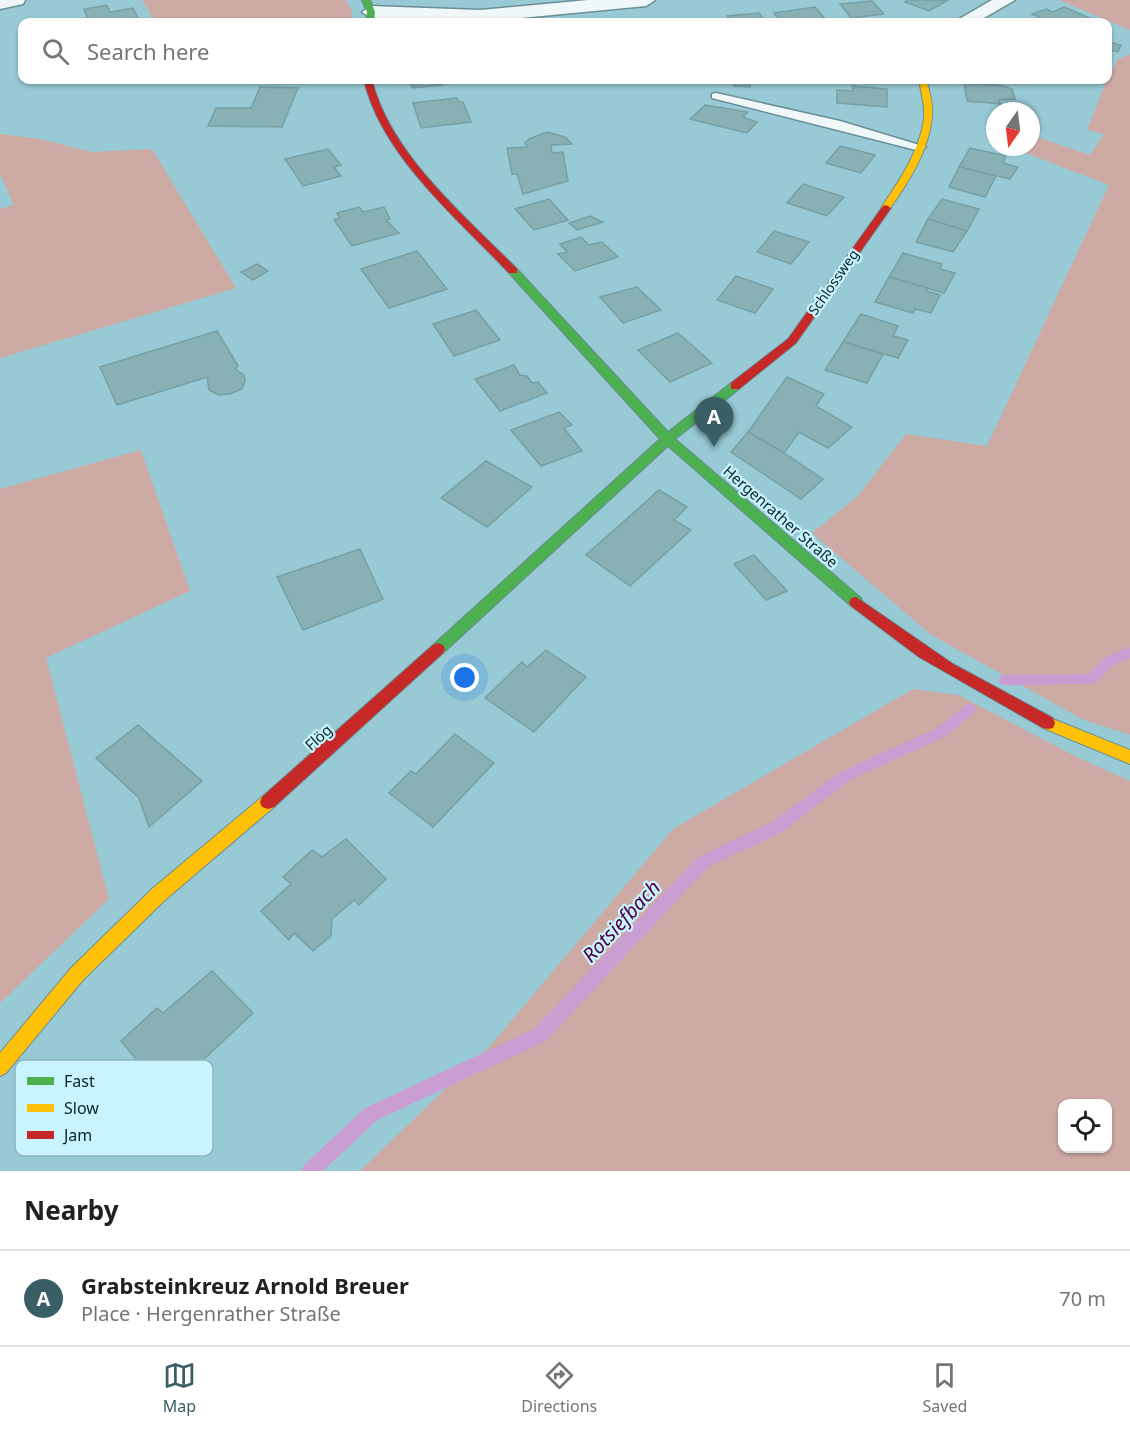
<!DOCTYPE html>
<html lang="en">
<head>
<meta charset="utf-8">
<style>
	body { margin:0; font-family:"Noto Sans",sans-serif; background:#f2f2f2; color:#202124 }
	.controls { position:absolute; right:18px; bottom:18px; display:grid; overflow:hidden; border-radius:12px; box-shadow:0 2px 4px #0004 }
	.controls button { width:54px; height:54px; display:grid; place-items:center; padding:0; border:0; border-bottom:2px solid #e0e0e0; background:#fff; color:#202124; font:30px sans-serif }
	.compass { position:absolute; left:986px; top:102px; width:54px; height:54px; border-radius:50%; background:#fff; box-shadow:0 2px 4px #0004; rotate:194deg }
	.you { position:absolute; left:465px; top:678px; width:21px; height:21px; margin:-15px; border:4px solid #fff; border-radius:50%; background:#1a73e8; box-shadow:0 0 0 9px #1a73e833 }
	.badge { display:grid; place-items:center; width:39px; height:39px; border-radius:50%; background:#395e66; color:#fff; font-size:20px; font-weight:700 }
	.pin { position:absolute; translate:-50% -50px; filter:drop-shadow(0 2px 3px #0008) }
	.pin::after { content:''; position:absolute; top:32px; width:21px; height:18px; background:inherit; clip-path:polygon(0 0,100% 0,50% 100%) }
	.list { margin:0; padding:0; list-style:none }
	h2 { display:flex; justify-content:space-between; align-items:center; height:78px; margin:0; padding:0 24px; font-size:26px }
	h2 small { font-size:20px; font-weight:400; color:#757577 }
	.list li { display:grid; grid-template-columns:39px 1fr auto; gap:18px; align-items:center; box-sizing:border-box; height:96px; padding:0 24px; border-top:2px solid #e0e0e0 }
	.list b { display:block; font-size:22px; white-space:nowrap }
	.list p { margin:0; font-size:20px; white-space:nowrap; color:#757577 }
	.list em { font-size:20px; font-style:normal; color:#757577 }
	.icon { flex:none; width:33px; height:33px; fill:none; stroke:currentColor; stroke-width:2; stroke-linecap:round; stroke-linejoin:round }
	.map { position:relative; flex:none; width:1130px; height:1171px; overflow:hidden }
	.search { position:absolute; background:#fff; box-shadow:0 2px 4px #0004; left:18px; right:18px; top:18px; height:66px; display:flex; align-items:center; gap:15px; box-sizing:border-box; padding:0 21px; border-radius:12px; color:#757577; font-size:22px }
	.sheet { height:174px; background:#fff }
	nav { display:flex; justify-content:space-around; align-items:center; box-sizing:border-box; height:84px; border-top:2px solid #e0e0e0; background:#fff; font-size:16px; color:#757577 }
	nav a { display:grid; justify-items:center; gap:3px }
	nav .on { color:#395e66 }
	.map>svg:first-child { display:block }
	.green { fill:#cdaaa3; fill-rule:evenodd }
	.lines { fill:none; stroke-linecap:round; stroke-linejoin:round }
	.stream { fill:#ca9ed2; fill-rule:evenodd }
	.building { fill:#88b1b6; stroke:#76a0a4; stroke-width:1.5 }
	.lane-casing { stroke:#6a8e96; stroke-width:3 }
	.street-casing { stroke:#6a8e96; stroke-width:3 }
	.fast-casing { stroke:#6a8e96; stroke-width:2 }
	.slow-casing { stroke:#6a8e96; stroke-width:2 }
	.jam-casing { stroke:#6a8e96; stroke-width:2 }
	.lane { fill:#f0f7f9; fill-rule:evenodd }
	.street { fill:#f0f7f9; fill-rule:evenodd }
	.fast { fill:#4caf50; fill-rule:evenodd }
	.slow { fill:#ffc107; fill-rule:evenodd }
	.jam { fill:#c62828; fill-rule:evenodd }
	.labels { text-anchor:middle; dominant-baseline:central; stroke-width:4.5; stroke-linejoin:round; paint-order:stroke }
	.far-street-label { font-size:14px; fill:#06242a; stroke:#c9f3fd }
	.street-label { font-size:15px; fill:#06242a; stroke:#c9f3fd }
	.near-water-label { font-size:20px; font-style:italic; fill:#4f0048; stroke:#c9f3fd }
	.key { fill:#c9f3fd; stroke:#8eb5be; stroke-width:1.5 }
	.key-label { font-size:16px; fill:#06242a }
</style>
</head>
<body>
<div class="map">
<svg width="1130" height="1171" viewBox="0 0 1130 1171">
	<rect width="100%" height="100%" fill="#98cad5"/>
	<g class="green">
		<path d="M142 0H346L352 11 351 22H153V18Z"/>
		<path d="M1059 0H1130V30Z"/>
		<path d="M1130 54V735L1082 719 930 634 812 533 858 496 906 434 987 446 1109 185 1010 147H1031V135L1090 155 1104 134 1087 130 1108 77 1118 59Z"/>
		<path d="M0 134 41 139 91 152 152 149 236 288 0 358V209L14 205 0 174Z"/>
		<path d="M141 450 190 591 46 658 109 899 0 1003V489Z"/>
		<path d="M913 689 958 695 1079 758 1130 781V1171H360L490 1046 673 829ZM1062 1104H1108V1148H1062Z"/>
	</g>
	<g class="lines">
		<g class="stream">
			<path d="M1130 647V658L1112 666 1096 683 1091 684 1005 685 1000 684 999 680 1000 676 1005 675 1088 674 1104 658Z"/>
			<path d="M969 703 974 705 976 709 974 713 945 737 850 780 782 832 708 867 546 1041 377 1120 323 1171H301L304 1165 365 1108 534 1029 698 857 772 822 840 772 935 729Z"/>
		</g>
	</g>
	<g class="building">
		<path d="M908 0H948L929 11 905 2Z"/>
		<path d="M872 1 884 14 851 18 840 4Z"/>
		<path d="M107 5 110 12 133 8 140 22H89L84 9Z"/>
		<path d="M815 7 827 21 782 22 774 13Z"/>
		<path d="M1064 7 1094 20 1099 22H1049L1032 14 1046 9 1053 12Z"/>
		<path d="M759 13 766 22H731L727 16Z"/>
		<path d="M1108 42 1121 45 1118 52 1108 50Z"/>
		<path d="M410 80H440L442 85 412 88Z"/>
		<path d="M709 80H750V87L734 86V83Z"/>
		<path d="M963 80H997L998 86 964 83Z"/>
		<path d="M964 83 1004 86 1012 89 1015 99 999 100 1000 104 967 101Z"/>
		<path d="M852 86 887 89V107L837 103V90L853 91Z"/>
		<path d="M260 87 298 88 282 127 208 126 216 108H251Z"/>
		<path d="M457 98 459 102H463L471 122 421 128 413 103Z"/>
		<path d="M705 105 748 112 743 117 757 122 747 133 690 119Z"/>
		<path d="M547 132 565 137 572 144 551 145 552 153 563 152 568 181 523 194 517 174H512L507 148 527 147 525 143 529 139Z"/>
		<path d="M840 146 875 155 861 173 826 163Z"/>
		<path d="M970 148 1006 156 1003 163 1018 167 1010 179 959 167Z"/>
		<path d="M328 149 341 165 334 167 341 176 303 186 285 159Z"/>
		<path d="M959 167 996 176 985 197 949 187Z"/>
		<path d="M803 184 844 197 827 216 787 203Z"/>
		<path d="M549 199 568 220 534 230 515 209Z"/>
		<path d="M942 199 979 209 967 231 928 219Z"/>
		<path d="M359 207 363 212 384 207 390 219 386 220 399 233 352 246 334 220 340 218 337 213Z"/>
		<path d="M590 216 603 222 577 230 569 223Z"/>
		<path d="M928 219 967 231 953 252 916 242Z"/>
		<path d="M774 231 809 242 791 264 757 252Z"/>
		<path d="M581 237 589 245 602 242 618 257 575 271 558 254 567 252 560 244Z"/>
		<path d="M417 251 447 289 389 308 361 269Z"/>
		<path d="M903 253 942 264 940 269 955 273 944 293 889 277Z"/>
		<path d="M257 264 268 271 253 280 241 272Z"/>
		<path d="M736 276 773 289 755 313 717 300Z"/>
		<path d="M889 277 928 288 926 291 940 295 931 313 915 309 913 313 875 302Z"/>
		<path d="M637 287 661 310 623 323 600 297Z"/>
		<path d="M476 310 500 340 454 356 433 324Z"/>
		<path d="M861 314 898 326 893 336 908 340 898 358 843 342Z"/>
		<path d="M217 331 238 366 235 369 244 375 245 381 242 389 230 394 219 395 209 390 207 377 117 405 100 367Z"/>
		<path d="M678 333 712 363 670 382 638 350Z"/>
		<path d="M843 342 883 354 867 383 825 370Z"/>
		<path d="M514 365 520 375 527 376 532 383 538 382 547 393 500 411 475 379Z"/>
		<path d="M787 377 824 394 816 406 852 427 828 448 799 432 784 453 748 432Z"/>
		<path d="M559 412 572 425 564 428 582 451 541 466 511 430Z"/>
		<path d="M748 432 784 453 823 479 801 499 731 452Z"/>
		<path d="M486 461 532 487 487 527 441 498Z"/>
		<path d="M659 490 687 507 674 520 691 530 630 586 586 555Z"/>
		<path d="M360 549 383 599 303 630 277 577Z"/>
		<path d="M754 555 787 591 766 600 734 564Z"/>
		<path d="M546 650 586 677 534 732 485 698 522 662 527 667Z"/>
		<path d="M138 725 202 781 149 827 139 798 96 758Z"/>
		<path d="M455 734 494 763 433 827 389 793 411 771 416 774Z"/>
		<path d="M346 839 386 879 359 905 354 900 332 919 331 936 313 951 294 933 289 940 261 911 291 884 283 877 312 850 322 857Z"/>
		<path d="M212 971 253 1013 166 1095 121 1041 157 1008 163 1013Z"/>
	</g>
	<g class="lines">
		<defs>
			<path id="lane" d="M716 93 840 121 926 147 920 151 712 98V94Z"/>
			<g id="street">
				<path d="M0 0H25L23 4 0 9Z"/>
				<path d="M588 0H655L646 6 480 22 371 18 362 12 371 6 480 10Z"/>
				<path d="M992 0H1015L977 22H954Z"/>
			</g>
			<g id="fast">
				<path d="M362 0H370L375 12 374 22H366L367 12Z"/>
				<path d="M513 268 517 269 668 432 731 383H739V389L675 439 861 598 863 602 861 606H851L668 446 443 653H433L431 649 433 645 660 439 509 273V269Z"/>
			</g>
			<g id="slow">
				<path d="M919 80H927C929 92 934 105 932 117 929 151 908 183 889 210H883L881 208C899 181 920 151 924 118 925 105 921 92 919 80Z"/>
				<path d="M1048 717 1130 750V764L1043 728 1041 723 1043 718Z"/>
				<path d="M268 795 274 797 276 802 274 807 165 900 83 980 6 1073 0 1076V1053L71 968 153 888 262 797Z"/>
			</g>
			<g id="jam">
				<path d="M364 80H372C390 154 465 216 517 269V273H509C458 219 381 155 364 80Z"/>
				<path d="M886 205 891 208 796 343 739 389H731V383L788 339 883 206Z"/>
				<path d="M856 597 953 664 1053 718 1055 723 1053 728 1048 729 1043 728 919 657 851 606 849 602 851 598Z"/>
				<path d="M438 643 443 645 445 649 443 653 274 807 268 809 262 807 260 802 262 797 433 645Z"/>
			</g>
		</defs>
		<use href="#lane" class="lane-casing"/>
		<use href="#street" class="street-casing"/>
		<use href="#fast" class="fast-casing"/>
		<use href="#slow" class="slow-casing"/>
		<use href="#jam" class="jam-casing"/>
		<use href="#lane" class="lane"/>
		<use href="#street" class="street"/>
		<use href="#fast" class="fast"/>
		<use href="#slow" class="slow"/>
		<use href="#jam" class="jam"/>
	</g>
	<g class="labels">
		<g class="far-street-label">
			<text transform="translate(833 282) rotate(-55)">Schlossweg</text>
		</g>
		<g class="street-label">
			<text transform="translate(781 516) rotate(41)">Hergenrather Straße</text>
			<text transform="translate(318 737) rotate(-42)">Flög</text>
		</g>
		<g class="near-water-label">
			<text transform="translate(621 921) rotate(-47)">Rotsiefbach</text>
		</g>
	</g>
	<rect x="15" y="1060" width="198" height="96" rx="9" class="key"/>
	<rect x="27" y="1077" width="27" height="8" fill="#4caf50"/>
	<rect x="27" y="1104" width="27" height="8" fill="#ffc107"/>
	<rect x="27" y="1131" width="27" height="8" fill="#c62828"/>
	<g class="key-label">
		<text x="64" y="1087">Fast</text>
		<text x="64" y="1114">Slow</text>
		<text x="64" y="1141">Jam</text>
	</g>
</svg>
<div class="controls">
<button><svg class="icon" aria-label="locate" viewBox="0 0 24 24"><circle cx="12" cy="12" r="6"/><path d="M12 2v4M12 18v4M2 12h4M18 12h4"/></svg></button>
</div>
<svg class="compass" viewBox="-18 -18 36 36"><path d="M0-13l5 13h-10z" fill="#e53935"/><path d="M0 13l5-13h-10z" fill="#757577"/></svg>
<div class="you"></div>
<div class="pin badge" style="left:714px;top:447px">A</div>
<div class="search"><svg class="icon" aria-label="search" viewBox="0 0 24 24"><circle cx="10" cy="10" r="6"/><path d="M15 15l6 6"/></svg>Search here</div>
</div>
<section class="sheet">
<h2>Nearby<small></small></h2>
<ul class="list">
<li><span class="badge">A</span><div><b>Grabsteinkreuz Arnold Breuer</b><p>Place · Hergenrather Straße</p></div><em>70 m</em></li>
</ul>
</section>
<nav>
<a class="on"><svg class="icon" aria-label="map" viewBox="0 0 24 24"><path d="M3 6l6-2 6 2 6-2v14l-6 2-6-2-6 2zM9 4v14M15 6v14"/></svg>Map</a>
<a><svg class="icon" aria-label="directions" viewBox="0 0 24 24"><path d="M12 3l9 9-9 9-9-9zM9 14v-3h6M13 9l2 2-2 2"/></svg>Directions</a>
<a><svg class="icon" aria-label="saved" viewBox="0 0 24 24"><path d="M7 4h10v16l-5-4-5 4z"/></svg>Saved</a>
</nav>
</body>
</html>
